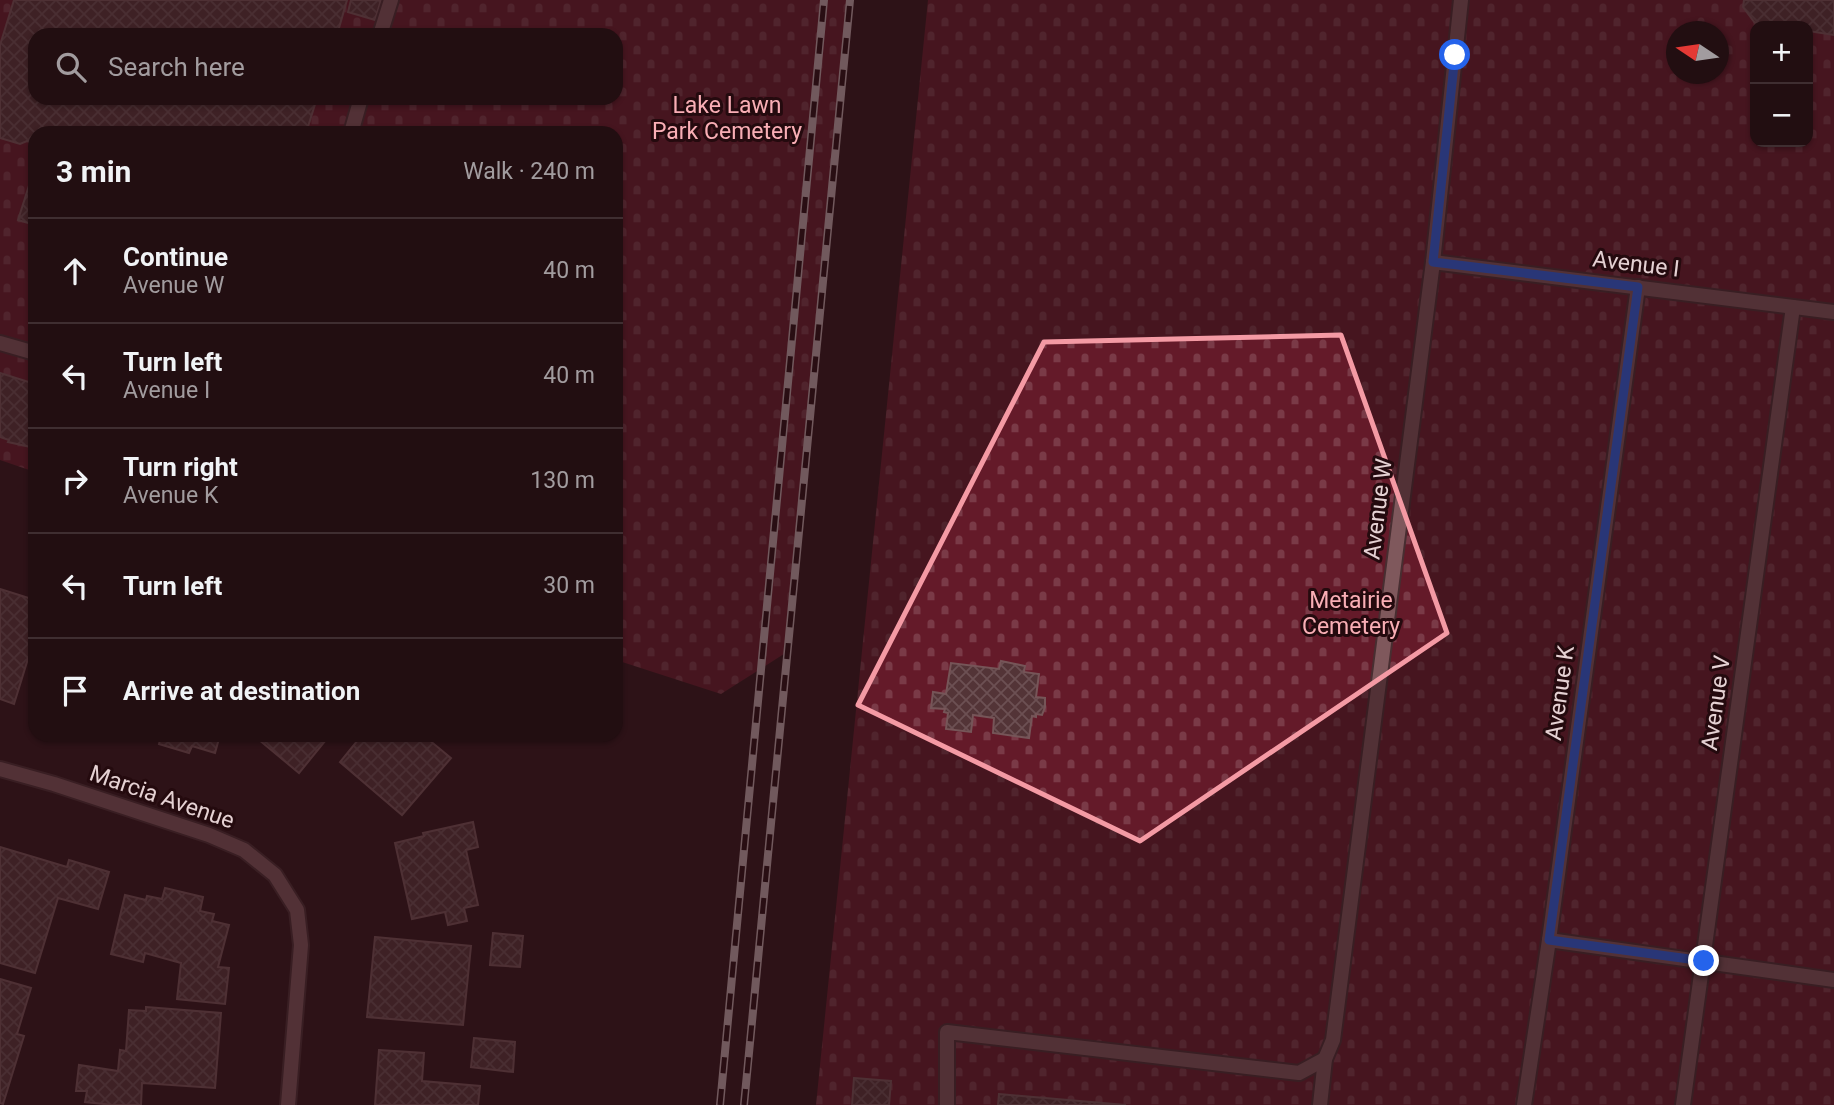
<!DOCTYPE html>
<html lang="en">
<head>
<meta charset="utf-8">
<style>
	body { margin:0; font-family:Roboto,sans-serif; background:#2a171a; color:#f1f3f6 }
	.controls { position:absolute; right:21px; top:21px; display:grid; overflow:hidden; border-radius:14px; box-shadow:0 2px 5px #0004 }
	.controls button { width:63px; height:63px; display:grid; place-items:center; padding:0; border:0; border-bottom:2px solid #3f2e31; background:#220e11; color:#f1f3f6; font:35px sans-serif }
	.compass { position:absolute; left:1666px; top:21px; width:63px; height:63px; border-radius:50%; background:#220e11; box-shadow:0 2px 5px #0004; rotate:283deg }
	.stop { position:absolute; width:21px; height:21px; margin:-16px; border:5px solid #2563eb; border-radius:50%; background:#fff }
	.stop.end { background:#2563eb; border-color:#fff; box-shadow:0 2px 7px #0008 }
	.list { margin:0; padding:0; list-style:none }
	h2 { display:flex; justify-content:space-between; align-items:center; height:91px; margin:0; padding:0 28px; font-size:30px }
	h2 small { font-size:23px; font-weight:400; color:#a29c9f }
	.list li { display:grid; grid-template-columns:46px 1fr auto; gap:21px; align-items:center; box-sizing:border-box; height:105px; padding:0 28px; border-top:2px solid #3f2e31 }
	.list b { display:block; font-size:26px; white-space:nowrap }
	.list p { margin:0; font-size:23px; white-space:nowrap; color:#a29c9f }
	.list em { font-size:23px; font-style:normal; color:#a29c9f }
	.icon { flex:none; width:38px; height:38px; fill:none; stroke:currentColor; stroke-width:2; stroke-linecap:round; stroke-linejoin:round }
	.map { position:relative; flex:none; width:1834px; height:1105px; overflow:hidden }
	.search { position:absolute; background:#220e11; box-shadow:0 2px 5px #0004; left:28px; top:28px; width:595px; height:77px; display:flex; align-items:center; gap:18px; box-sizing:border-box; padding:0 24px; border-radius:21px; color:#a29c9f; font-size:26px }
	.panel { position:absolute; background:#220e11; box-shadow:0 2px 5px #0004; left:28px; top:126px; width:595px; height:616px; border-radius:21px }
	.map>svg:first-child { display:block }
	.cemetery { fill:url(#cemetery-stones); fill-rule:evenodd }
	.building { fill:url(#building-cross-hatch); stroke:#765558; stroke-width:2 }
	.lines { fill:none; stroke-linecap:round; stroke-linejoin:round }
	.lane-casing { stroke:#482e31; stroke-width:18 }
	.street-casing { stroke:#482e31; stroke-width:18 }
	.lane { stroke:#7f585c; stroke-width:14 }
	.street { stroke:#7f585c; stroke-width:14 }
	.rail-casing { stroke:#c4afb1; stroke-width:8 }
	.rail { stroke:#240a0e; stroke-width:5; stroke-dasharray:16; stroke-linecap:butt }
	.route { stroke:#2563eb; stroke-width:9 }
	.marked { fill:none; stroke:#f49aa4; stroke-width:5; stroke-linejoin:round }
	.labels { text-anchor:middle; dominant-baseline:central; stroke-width:6; stroke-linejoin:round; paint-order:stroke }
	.park-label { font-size:23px; fill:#f9aeb5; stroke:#240a0e }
	.street-label { font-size:23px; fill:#e5d1d3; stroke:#240a0e }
</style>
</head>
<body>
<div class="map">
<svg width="1834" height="1105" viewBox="0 0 1834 1105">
	<defs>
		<pattern id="cemetery-stones" width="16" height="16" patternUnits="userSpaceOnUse" patternTransform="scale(1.75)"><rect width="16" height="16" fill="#641a29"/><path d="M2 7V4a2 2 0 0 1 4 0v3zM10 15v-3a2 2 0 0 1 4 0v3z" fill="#7a3a47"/></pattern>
		<pattern id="building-cross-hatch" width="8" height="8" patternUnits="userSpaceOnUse" patternTransform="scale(1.75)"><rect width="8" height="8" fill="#533437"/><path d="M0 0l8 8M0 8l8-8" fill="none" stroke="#6c5053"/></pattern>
	</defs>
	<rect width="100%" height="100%" fill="#2e1317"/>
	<g class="cemetery">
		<path d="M0 0H850L836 161 787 652 721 694 616 660V133H35V472L0 460ZM35 35H616V98H35Z"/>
		<path d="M928 0H1834V1105H816ZM1755 26H1808V142H1755ZM1676 32H1718V74H1676Z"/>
	</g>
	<g class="building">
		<path d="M14 0H347L337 35H35V98H317L306 133H35V144L27 141 20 144 0 138V45Z"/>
		<path d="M351 0H381L375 20 348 12Z"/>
		<path d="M1744 0H1834V35L1808 31V26H1778L1755 23 1743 7Z"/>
		<path d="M33 173 35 174V225L18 220Z"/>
		<path d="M0 373 35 384V448L8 442 9 440 0 437Z"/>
		<path d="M0 589 35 600V636L14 704 0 699Z"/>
		<path d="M1001 661 1025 666 1024 672 1039 674 1036 697 1045 698V707L1042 715 1036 714V717L1032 716 1029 738 993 733 994 718 973 715 971 732 946 729 948 713 944 712 945 709 931 708 933 692 946 694 951 663 999 669Z"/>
		<path d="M157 735H220L215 753 192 746 189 753 159 744 161 736Z"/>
		<path d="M253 735H330L299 773Z"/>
		<path d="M362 735H423L451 758 402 815 340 762Z"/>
		<path d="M473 822 478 847 466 850 478 905 464 908 467 921 448 925 445 912 412 919 395 843 424 836 423 833Z"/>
		<path d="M0 847 67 867 69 860 109 872 98 909 58 898 35 973 0 963Z"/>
		<path d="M165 888 203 897 200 911 214 914 212 921 229 925 218 967 229 968 225 1004 177 999 181 963 145 953 143 962 111 954 125 895 146 900 147 896 162 899Z"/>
		<path d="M493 933 523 936 520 967 490 965Z"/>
		<path d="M375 937 471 946 463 1025 367 1017Z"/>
		<path d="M0 979 31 988 17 1034 24 1036 3 1104 0 1103Z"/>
		<path d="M146 1007 221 1013 215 1088 142 1083 141 1105H113L85 1102 87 1091H76L79 1065 118 1071 120 1050 126 1051 129 1010 146 1011Z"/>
		<path d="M474 1038 515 1042 513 1072 471 1067Z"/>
		<path d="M379 1050 424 1053 422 1081 480 1086 478 1105H375Z"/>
		<path d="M854 1078 891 1081 889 1105H852Z"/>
		<path d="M999 1094 1126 1105H998Z"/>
	</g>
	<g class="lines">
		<defs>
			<g id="lane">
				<path d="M380 35 391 0"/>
				<path d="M351 133 361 98"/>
				<path d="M1433 262 1834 312"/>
				<path d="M0 343 35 353"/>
				<path d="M1549 940 1834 980"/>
				<path d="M947 1105V1032L1299 1073 1325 1059"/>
				<path d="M1320 1105 1325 1059 1333 1040 1433 262 1461 0"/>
				<path d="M1524 1105 1549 940 1638 287"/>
				<path d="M1683 1105 1793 307"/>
			</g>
			<path id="street" d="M0 769 54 784 209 835 244 850 275 875 297 910 301 945 288 1105"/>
		</defs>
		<use href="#lane" class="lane-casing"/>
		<use href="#street" class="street-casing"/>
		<use href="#lane" class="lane"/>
		<use href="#street" class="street"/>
		<defs>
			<g id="rail">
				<path d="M720 1105 824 0"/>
				<path d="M744 1105 850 0"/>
			</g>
		</defs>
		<use href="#rail" class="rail-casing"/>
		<use href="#rail" class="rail"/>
	</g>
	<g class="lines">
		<path class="route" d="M1455 55 1433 262 1638 287 1549 940 1704 961"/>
	</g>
	<path d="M0 0H1834V1105H0ZM1341 335 1447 633 1140 841 858 705 1044 342Z" fill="#2e1317" fill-opacity=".55" fill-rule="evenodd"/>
	<path class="marked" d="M1341 335 1447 633 1140 841 858 705 1044 342Z"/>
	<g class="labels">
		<g class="park-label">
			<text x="727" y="105">Lake Lawn<tspan x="727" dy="26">Park Cemetery</tspan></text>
			<text x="1351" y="600">Metairie<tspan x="1351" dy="26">Cemetery</tspan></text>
		</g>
		<g class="street-label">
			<text transform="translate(1636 264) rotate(7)">Avenue I</text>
			<text transform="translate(1378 509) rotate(-83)">Avenue W</text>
			<text transform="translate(1560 693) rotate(-82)">Avenue K</text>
			<text transform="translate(1716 703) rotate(-82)">Avenue V</text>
			<text transform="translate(162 797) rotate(19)">Marcia Avenue</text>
		</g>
	</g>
</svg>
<div class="controls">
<button>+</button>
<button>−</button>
</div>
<svg class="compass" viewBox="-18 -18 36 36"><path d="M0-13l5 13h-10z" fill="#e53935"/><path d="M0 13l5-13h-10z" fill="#a29c9f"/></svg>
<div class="stop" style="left:1455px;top:55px"></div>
<div class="stop end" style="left:1704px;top:961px"></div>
<div class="search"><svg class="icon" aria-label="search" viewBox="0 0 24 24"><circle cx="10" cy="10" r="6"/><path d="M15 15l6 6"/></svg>Search here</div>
<section class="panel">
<h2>3 min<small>Walk · 240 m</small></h2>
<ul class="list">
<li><svg class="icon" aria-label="ahead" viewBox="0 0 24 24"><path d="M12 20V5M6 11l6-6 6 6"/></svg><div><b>Continue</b><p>Avenue W</p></div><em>40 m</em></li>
<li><svg class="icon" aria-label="left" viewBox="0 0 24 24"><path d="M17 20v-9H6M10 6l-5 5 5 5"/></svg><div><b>Turn left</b><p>Avenue I</p></div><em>40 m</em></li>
<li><svg class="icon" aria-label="right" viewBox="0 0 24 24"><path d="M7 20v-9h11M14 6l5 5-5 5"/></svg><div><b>Turn right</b><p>Avenue K</p></div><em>130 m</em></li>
<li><svg class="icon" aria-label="left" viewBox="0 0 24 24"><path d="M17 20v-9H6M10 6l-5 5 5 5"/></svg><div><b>Turn left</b></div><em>30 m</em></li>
<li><svg class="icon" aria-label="arrive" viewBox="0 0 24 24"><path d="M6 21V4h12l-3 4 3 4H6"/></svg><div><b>Arrive at destination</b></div></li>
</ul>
</section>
</div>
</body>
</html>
